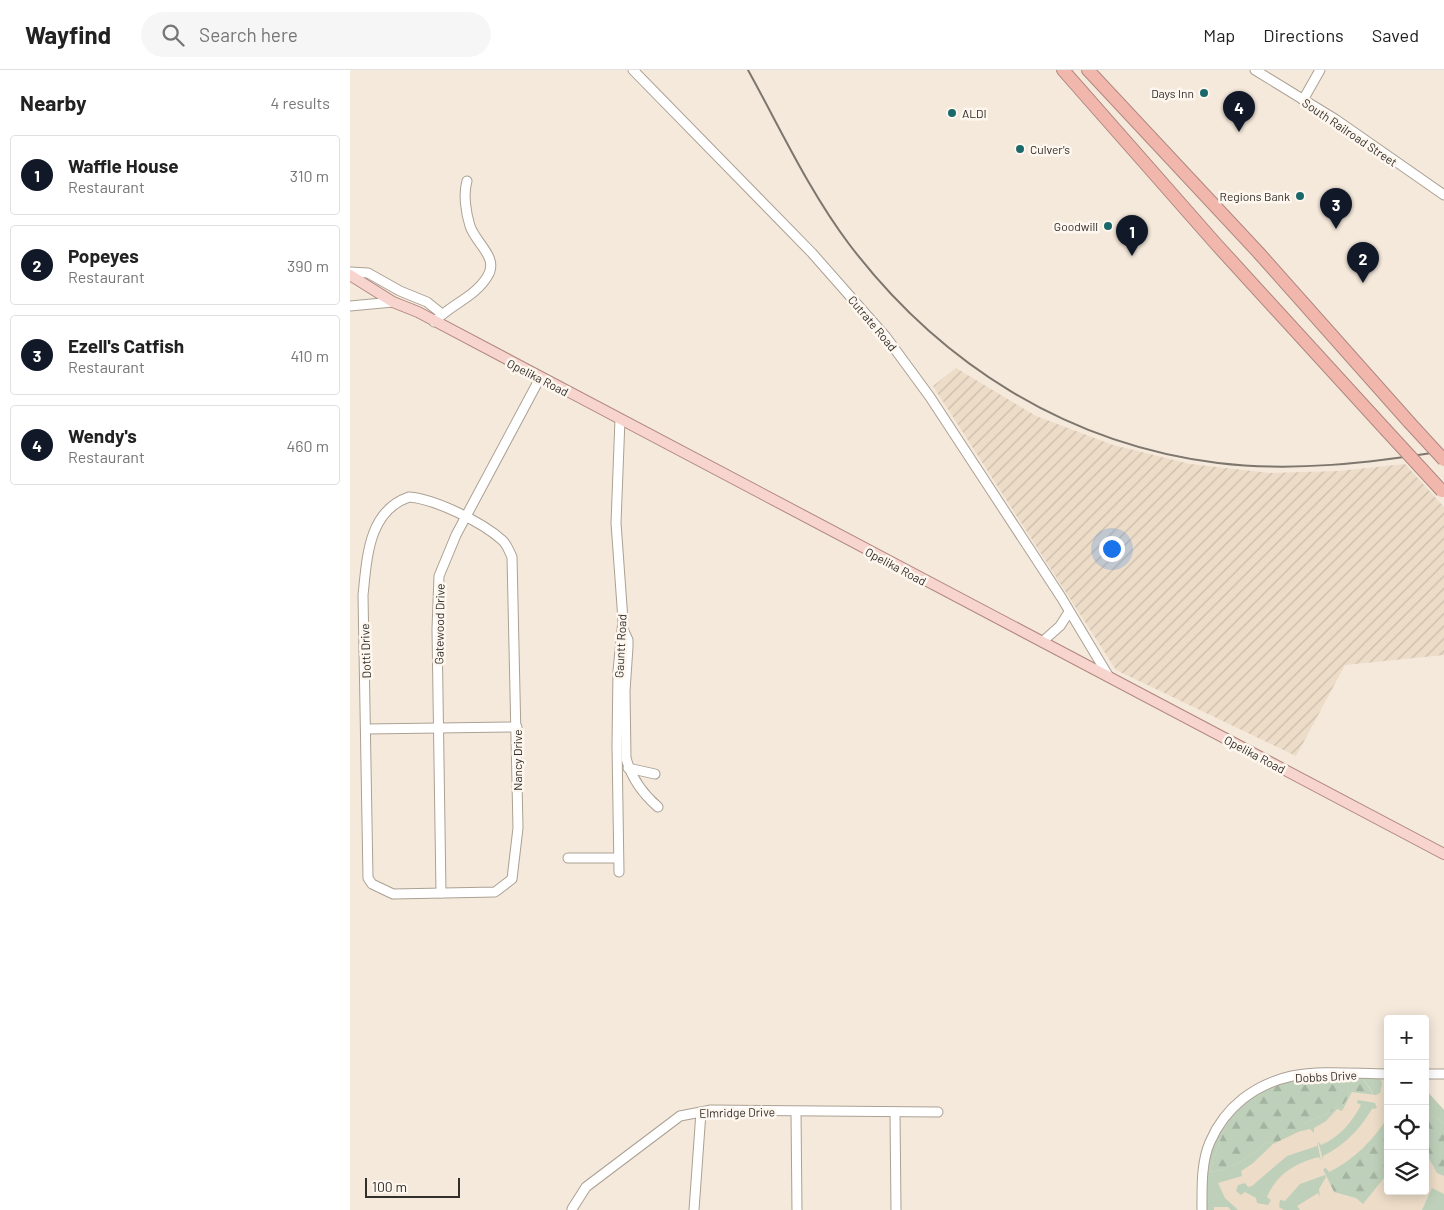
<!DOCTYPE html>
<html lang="en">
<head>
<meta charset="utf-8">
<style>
	body { margin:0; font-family:Barlow,sans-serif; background:#f6f6f6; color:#222 }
	.controls { position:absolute; right:15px; bottom:15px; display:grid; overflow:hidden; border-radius:5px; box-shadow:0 2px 12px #0003 }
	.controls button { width:45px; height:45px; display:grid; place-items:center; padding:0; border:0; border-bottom:1px solid #e0e0e0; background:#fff; color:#222; font:25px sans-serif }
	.scale { position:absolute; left:15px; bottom:12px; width:95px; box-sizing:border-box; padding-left:5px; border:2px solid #322e29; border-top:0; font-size:14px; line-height:18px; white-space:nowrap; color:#322e29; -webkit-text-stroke:4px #fef7ef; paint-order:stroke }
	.you { position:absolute; left:761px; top:478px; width:18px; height:18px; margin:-12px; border:4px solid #fff; border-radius:50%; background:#1a73e8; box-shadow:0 0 0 8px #1a73e833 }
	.badge { display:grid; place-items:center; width:32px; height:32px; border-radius:50%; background:#111827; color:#fff; font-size:16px; font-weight:700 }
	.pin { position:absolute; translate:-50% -41px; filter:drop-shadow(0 1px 2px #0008) }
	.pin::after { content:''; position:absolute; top:26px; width:18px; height:15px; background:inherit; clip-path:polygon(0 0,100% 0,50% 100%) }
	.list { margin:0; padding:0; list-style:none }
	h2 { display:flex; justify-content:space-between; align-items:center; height:65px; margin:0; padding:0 20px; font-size:21px }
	h2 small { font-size:16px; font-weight:400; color:#767676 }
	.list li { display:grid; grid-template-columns:32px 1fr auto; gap:15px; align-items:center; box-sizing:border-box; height:80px; margin:0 10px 10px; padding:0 10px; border:1px solid #e0e0e0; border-radius:5px }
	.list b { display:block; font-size:19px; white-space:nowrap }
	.list p { margin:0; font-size:16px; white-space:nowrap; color:#767676 }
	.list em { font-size:16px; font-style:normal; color:#767676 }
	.icon { flex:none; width:28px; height:28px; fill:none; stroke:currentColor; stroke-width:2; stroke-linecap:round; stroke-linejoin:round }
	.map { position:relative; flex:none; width:1094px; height:1140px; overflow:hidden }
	header { display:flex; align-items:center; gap:30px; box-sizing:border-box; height:70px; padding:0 25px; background:#fff; border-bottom:1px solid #e0e0e0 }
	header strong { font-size:24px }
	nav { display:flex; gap:28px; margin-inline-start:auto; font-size:18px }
	.search { width:350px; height:45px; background:#f6f6f6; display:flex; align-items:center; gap:12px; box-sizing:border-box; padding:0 18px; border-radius:28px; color:#767676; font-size:19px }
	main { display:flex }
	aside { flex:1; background:#fff }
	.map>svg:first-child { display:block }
	.built { fill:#ecdcc8 }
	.industrial { fill:url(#industrial-furrows) }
	.green { fill:#bed0ba }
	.forest { fill:url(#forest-firs) }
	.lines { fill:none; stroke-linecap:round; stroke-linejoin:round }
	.minor-casing { stroke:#aba194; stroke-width:11 }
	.major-casing { stroke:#ae877e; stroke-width:12 }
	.highway-casing { stroke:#ae877e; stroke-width:14 }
	.minor { stroke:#fff; stroke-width:9 }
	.major { stroke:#f7d4cd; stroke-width:10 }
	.highway { stroke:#f1b7ac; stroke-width:12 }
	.rail { stroke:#7d766d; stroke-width:2 }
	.highway-bridge-casing { stroke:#ae877e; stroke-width:14; stroke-linecap:butt }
	.highway-bridge { stroke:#f1b7ac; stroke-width:12 }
	.poi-dot { fill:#1b686a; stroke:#fef7ef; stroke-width:2 }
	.labels { text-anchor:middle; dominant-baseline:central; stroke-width:5; stroke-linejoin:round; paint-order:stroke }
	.poi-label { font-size:12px; fill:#322e29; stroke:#fef7ef; text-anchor:end }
	.street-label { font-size:12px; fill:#322e29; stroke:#fef7ef }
</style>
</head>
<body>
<header>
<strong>Wayfind</strong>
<div class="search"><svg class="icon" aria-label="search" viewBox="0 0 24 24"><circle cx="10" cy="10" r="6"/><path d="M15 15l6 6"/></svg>Search here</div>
<nav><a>Map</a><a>Directions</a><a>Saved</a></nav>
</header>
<main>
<aside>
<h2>Nearby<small>4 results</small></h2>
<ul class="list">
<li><span class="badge">1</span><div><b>Waffle House</b><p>Restaurant</p></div><em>310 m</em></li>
<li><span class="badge">2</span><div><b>Popeyes</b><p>Restaurant</p></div><em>390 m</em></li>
<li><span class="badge">3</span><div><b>Ezell's Catfish</b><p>Restaurant</p></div><em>410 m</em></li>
<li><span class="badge">4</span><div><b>Wendy's</b><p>Restaurant</p></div><em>460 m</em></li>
</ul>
</aside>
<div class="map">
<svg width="1094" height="1140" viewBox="0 0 1094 1140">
	<defs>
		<pattern id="industrial-furrows" width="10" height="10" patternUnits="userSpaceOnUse" patternTransform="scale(1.25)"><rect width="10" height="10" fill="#ecdcc8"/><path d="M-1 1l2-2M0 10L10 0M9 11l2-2" fill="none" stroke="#cbbdac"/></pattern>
		<pattern id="forest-firs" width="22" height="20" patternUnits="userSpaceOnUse" patternTransform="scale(1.25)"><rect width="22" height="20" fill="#bed0ba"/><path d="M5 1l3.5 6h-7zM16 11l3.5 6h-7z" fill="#a4b3a0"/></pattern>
	</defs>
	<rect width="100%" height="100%" fill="#f5e9db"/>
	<path class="built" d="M1038 1005V1121H1075V1019L1094 1040V1140H855L857 1094 867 1062 942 1008Z"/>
	<path class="industrial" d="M606 298 686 346 763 375 840 394 920 403 989 401 1055 394 1094 437V585L995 595 946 686 766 600 583 316Z"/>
	<g class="green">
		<path d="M1012 1007H1029L1032 1013 1030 1023 1026 1025 1002 1022 992 1041 987 1039 976 1051 964 1058V1063L960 1059 947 1062 956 1052 981 1042 986 1036 991 1039 1002 1020 1023 1023Z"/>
		<path d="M1075 1019 1094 1040V1054L1075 1038Z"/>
		<path d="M910 1020 878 1049 859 1102C881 1100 901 1086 917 1072L923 1074 902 1094 891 1101 892 1106 868 1113 875 1128 888 1140H881L878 1137H864V1140H856C856 1106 857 1068 883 1042 891 1034 901 1027 910 1020Z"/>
		<path d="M1008 1030 1025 1033 1027 1038 1022 1039C1009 1060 995 1075 973 1086V1090L968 1071 971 1075C990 1067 1002 1052 1011 1035L1007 1033Z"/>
		<path d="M967 1072 971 1091 969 1087C945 1093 927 1104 917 1127L921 1130 918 1135 907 1133 906 1128 895 1122 891 1125 886 1121 888 1115 895 1113 898 1117 902 1116 937 1086 967 1076Z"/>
		<path d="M975 1105 976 1107 969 1119 970 1127 968 1123 947 1136 950 1140H934L929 1137 930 1130 935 1131 950 1114Z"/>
		<path d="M1082 1118 1094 1124V1140H1072Z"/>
	</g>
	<g class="forest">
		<path d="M1011 1006 1023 1024 1002 1020 991 1039 986 1036 981 1042 956 1052 948 1062 923 1074 917 1072C901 1086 881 1100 859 1102L878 1049 911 1019 942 1009Z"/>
		<path d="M1075 1038 1094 1054V1106L1087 1103 1076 1083Z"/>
		<path d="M1038 1047V1103L1013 1134 1006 1128 984 1122 973 1099 976 1098 979 1102C1005 1089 1022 1071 1038 1047Z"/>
	</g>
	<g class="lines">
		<defs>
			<g id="minor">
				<path d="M283 0 462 183 536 267 580 327 711 527 759 607"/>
				<path d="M905 0 985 49 1094 125"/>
				<path d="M953 30 970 0"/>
				<path d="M0 202 18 203 50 221 77 232 92 244"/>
				<path d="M0 236 43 232"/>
				<path d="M84 252C100 235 125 227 137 207 150 188 126 174 120 156 116 143 113 124 117 111"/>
				<path d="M59 427C85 429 132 452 152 470 157 474 159 481 162 487L168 758 162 809 145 822 43 824 22 814 18 808 13 525C17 488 18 441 59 427Z"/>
				<path d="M273 559 278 570V577L275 621 276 688C281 707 293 724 308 737"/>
				<path d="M692 572 710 556 719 542"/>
				<path d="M17 659 167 657"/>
				<path d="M278 698 305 704"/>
				<path d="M218 788H268"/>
				<path d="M269 802 267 675 268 601 273 550 266 453 270 349"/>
				<path d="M91 823 87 559 89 506 106 465 190 308"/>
				<path d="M1075 1004H1094"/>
				<path d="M446 1042 447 1140"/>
				<path d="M545 1042 546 1140"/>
				<path d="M222 1139 236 1117 330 1046 361 1040 588 1042"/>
				<path d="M344 1140 351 1042"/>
				<path d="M852 1140C852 1119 851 1092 860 1072 875 1037 905 1014 942 1006 972 1000 1007 1004 1038 1004"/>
			</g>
			<path id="major" d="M0 205 43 232 68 242 1094 784"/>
			<g id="highway">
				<path d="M713 0 866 174 1035 359"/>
				<path d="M738 0 908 182 1059 352"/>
			</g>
		</defs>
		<use href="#minor" class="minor-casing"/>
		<use href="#major" class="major-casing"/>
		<use href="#highway" class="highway-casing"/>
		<use href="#minor" class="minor"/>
		<use href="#major" class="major"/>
		<use href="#highway" class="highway"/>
		<path class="rail" d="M398 0C430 58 459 121 499 174 590 294 717 374 868 393 943 402 1020 393 1094 381"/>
		<defs>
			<g id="highway-bridge">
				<path d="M1059 352 1094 390"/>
				<path d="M1035 359 1092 421"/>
			</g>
		</defs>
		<use href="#highway-bridge" class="highway-bridge-casing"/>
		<use href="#highway-bridge" class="highway-bridge"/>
	</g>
	<g class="poi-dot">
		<circle cx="854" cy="23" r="5"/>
		<circle cx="602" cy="43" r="5"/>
		<circle cx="670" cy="79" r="5"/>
		<circle cx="950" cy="126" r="5"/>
		<circle cx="758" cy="156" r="5"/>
	</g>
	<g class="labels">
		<g class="poi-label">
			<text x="844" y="23">Days Inn</text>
			<text x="612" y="43" text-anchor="start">ALDI</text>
			<text x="680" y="79" text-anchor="start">Culver's</text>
			<text x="940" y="126">Regions Bank</text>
			<text x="748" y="156">Goodwill</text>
		</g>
		<g class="street-label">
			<text transform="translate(1000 62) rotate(34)">South Railroad Street</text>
			<text transform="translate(523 253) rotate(50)">Cutrate Road</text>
			<text transform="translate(188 307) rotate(27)">Opelika Road</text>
			<text transform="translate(546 496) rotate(28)">Opelika Road</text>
			<text transform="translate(89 554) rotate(-89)">Gatewood Drive</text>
			<text transform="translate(270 576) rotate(-87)">Gauntt Road</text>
			<text transform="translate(15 581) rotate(-92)">Dotti Drive</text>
			<text transform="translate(905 684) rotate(28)">Opelika Road</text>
			<text transform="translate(167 690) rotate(-90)">Nancy Drive</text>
			<text transform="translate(976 1006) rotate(-3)">Dobbs Drive</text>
			<text transform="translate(387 1042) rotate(-1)">Elmridge Drive</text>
		</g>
	</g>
</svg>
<div class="controls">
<button>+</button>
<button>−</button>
<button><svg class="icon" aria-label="locate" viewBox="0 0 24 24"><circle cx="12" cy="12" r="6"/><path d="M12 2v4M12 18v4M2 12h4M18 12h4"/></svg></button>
<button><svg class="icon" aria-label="layers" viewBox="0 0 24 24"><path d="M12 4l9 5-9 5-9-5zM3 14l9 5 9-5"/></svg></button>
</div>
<div class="scale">100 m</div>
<div class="you"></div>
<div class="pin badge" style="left:782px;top:186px">1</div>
<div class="pin badge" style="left:1013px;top:213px">2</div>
<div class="pin badge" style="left:986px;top:159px">3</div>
<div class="pin badge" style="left:889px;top:62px">4</div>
</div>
</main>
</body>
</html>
